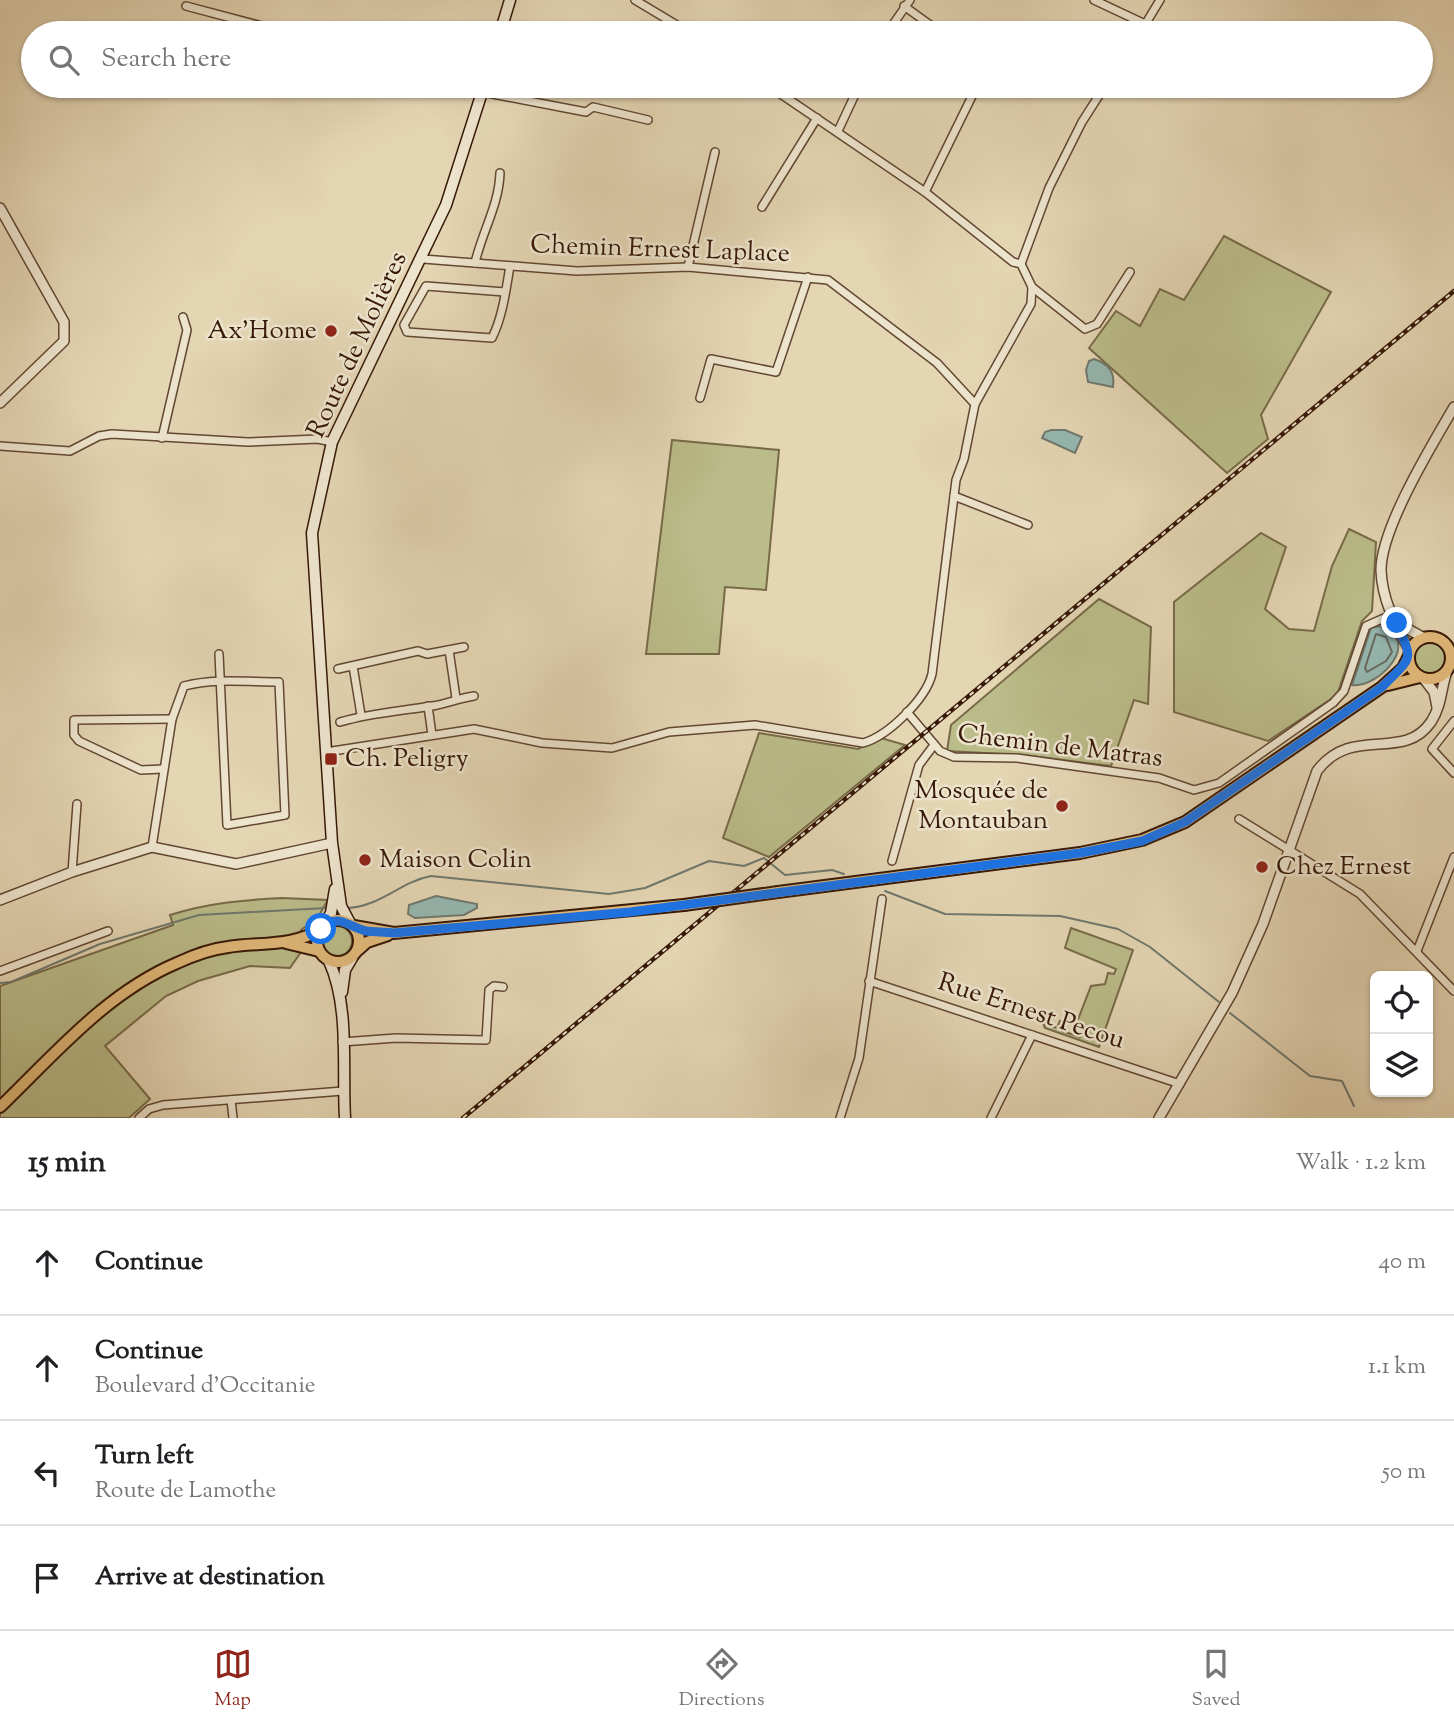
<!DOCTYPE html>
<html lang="en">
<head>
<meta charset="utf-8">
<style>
	body { margin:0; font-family:"Sorts Mill Goudy",serif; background:#f6f6f6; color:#202124 }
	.controls { position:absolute; right:21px; bottom:21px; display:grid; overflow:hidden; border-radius:10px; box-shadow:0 2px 5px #0004 }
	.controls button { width:63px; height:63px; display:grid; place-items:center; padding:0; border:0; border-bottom:2px solid #e0e0e0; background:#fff; color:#202124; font:35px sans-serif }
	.stop { position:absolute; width:21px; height:21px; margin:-16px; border:5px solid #1a73e8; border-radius:50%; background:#fff }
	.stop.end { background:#1a73e8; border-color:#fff; box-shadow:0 2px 7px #0008 }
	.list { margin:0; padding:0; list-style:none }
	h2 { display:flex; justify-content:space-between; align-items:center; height:91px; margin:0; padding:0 28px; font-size:30px }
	h2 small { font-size:23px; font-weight:400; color:#757577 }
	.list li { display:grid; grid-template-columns:46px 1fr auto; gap:21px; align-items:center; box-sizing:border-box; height:105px; padding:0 28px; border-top:2px solid #e0e0e0 }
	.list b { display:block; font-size:26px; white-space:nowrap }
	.list p { margin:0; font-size:23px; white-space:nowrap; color:#757577 }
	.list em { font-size:23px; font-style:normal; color:#757577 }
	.icon { flex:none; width:38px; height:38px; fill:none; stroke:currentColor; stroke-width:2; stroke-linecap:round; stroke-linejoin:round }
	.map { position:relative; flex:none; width:1454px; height:1118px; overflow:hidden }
	.search { position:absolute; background:#fff; box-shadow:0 2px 5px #0004; left:21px; right:21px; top:21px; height:77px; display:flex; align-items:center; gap:18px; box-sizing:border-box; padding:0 24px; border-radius:38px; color:#757577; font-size:26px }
	.sheet { height:511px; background:#fff }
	nav { display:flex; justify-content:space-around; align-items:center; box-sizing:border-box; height:98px; border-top:2px solid #e0e0e0; background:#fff; font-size:19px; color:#757577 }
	nav a { display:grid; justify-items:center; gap:4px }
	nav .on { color:#8f2418 }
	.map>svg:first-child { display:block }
	.green { fill:#babc89; stroke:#786a48; stroke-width:2 }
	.water { fill:#95b8b1; stroke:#6f786d; stroke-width:2 }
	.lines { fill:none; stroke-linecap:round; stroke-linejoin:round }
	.shore { stroke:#66685c; stroke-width:2 }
	.stream { stroke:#6f786d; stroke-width:2 }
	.minor-casing { stroke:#624731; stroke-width:10 }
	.tertiary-casing { stroke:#624731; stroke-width:12 }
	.secondary-casing { stroke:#371806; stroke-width:13 }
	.primary-casing { stroke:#371806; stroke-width:14 }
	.minor { stroke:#ede4ce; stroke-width:7 }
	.tertiary { stroke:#ede4ce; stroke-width:9 }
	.secondary { stroke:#ede4ce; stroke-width:10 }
	.primary { stroke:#e2ba7a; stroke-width:10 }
	.rail-casing { stroke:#371806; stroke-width:4.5 }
	.rail { stroke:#ede4ce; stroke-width:2; stroke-dasharray:5; stroke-linecap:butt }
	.primary-bridge-casing { stroke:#371806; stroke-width:14; stroke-linecap:butt }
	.primary-bridge { stroke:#e2ba7a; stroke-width:10 }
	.route { stroke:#1a73e8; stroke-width:9 }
	.poi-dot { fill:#8f2418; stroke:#ede4ce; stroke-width:2.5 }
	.labels { text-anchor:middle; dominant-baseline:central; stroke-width:5; stroke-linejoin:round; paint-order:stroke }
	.street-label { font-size:26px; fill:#371806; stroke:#ede4ce }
	.poi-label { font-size:26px; fill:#371806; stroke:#ede4ce; text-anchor:start }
</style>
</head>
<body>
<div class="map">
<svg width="1454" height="1118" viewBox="0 0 1454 1118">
	<rect width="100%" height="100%" fill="#e4d5b3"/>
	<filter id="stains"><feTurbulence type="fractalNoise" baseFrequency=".00286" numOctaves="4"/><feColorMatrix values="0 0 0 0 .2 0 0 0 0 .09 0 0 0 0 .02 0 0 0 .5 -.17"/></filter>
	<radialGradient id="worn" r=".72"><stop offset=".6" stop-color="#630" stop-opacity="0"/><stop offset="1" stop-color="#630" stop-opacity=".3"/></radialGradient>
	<g class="green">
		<path d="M1224 236 1331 292 1261 415 1268 439 1227 473 1089 348 1116 311 1140 326 1160 289 1184 300Z"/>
		<path d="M672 440 779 450 766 590 725 587 719 654H646Z"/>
		<path d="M1349 529 1376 542 1372 611 1362 621 1337 695 1268 741 1174 712V602L1261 533 1286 547 1265 609 1289 629 1314 631 1332 566Z"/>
		<path d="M1099 599 1151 627 1148 704 1134 700 1111 766 1023 755 947 751 951 725Z"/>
		<circle cx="1429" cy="658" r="16"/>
		<path d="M759 733 858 749 881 738 905 745 769 857 723 838Z"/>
		<path d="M282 898 328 900 318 917 301 930V952L290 968 250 966 198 981 166 996 105 1046 150 1099 129 1118H0V986L173 925 170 915C208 903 243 900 282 898Z"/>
		<circle cx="337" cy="941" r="15"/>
		<path d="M1071 928 1133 950 1099 1047 1045 1028 1041 1019 1043 1012 1048 1014 1045 1024 1057 1028 1060 1021 1065 1022 1062 1031 1080 1037 1085 1025 1077 1022 1091 986 1105 984 1108 973 1114 974 1116 969 1065 948Z"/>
	</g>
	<g class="water">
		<path d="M1094 359C1109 364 1115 372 1113 387L1088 382 1086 370 1089 361Z"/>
		<path d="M1051 430H1065L1082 437 1075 453 1042 438 1045 432Z"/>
		<path d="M1379 626C1425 640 1378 689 1352 685L1371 628Z"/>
		<path d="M436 896 477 904V908L464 915 415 918 408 914 409 905Z"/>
	</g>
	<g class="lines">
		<path class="shore" d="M1376 634 1386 637 1392 652 1386 661 1367 672 1365 668Z"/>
		<g class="stream">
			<path d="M885 891 945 914 1060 916 1118 929 1150 947 1219 1002"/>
			<path d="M348 908C381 906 400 882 431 876L609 894 645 888 709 861 744 866 764 858 785 875 832 870 844 874"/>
			<path d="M0 983 11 982 100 944 199 915 326 908"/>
			<path d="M1230 1013 1310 1076 1342 1081 1354 1106"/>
		</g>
		<defs>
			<g id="minor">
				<path d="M635 0 690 33"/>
				<path d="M1094 0 1145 24"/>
				<path d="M186 6 288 33"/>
				<path d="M904 6 933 27"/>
				<path d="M887 33 910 0"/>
				<path d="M1140 33 1160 0"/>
				<path d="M482 92 586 112 593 107 648 120"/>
				<path d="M838 131 859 86"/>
				<path d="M925 192 977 86"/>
				<path d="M762 207 817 118"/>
				<path d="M423 259 577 271 688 267 828 280 937 363 975 404"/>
				<path d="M475 263C482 232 499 205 500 173"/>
				<path d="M1021 264 1049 188 1082 122 1105 86"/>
				<path d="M688 267 715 152"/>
				<path d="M1032 287 1085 329 1097 324 1130 272"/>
				<path d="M505 292 426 286 404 325 407 332 492 338C503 316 506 289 510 266"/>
				<path d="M700 398 711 359 776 372 808 277"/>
				<path d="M162 438 187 330 183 317"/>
				<path d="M0 446 70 451 99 436 112 434 248 442 318 439 332 442"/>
				<path d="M954 496 1028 525"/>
				<path d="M449 650 456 698"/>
				<path d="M353 666 361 715"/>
				<path d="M338 669 418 651 427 654 464 647"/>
				<path d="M428 706 432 735"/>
				<path d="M907 712 940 751 954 757 1017 758 1159 778 1194 790 1219 783 1333 703 1344 691 1366 626 1391 615"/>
				<path d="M1454 721 1432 749 1454 773"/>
				<path d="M340 722C371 713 401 711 432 706 447 704 459 698 474 696"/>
				<path d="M326 752 474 729 542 743 612 748 669 732 755 725 863 743C888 736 926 699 932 674L956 480 964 459 975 404 1031 304 1032 287 1021 264 1013 262 925 192 769 86"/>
				<path d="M163 769 141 770 79 741 74 735V720L172 719"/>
				<path d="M1239 819 1360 894 1454 991"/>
				<path d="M152 847 172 719 184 686C214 678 248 682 279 682L285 815 227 825 219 654"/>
				<path d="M892 861 919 765 934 745"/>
				<path d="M72 872 77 804"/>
				<path d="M1417 951 1454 857"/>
				<path d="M0 971 108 931"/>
				<path d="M869 981 1180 1084"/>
				<path d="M342 1042 396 1038 486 1040 489 990 494 986 503 987"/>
				<path d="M231 1100 233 1118"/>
				<path d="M139 1118 149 1109 163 1105 343 1091"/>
				<path d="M840 1118 859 1058 882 899"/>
				<path d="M991 1118 1032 1035"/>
			</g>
			<g id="tertiary">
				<path d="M0 208 64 322V341L0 403"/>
				<path d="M1397 623 1424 638"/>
				<path d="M1410 651C1395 625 1382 599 1381 570 1381 528 1432 445 1454 407"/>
				<path d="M1424 679 1434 692 1437 707"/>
				<path d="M0 900 72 872 152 847 236 864 332 843"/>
				<path d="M1159 1118 1232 993 1263 924 1317 771C1352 724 1403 763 1431 722 1442 705 1441 688 1447 671"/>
			</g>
			<g id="secondary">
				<path d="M500 33 510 0"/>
				<path d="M350 923 341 906 332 843 312 533 332 442 446 205 484 86"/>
				<path d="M324 925 331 913 335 889"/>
				<path d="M329 961C350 1007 342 1068 345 1118"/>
				<path d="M342 992 345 970 352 958"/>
			</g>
			<g id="primary">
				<circle cx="1430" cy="658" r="21"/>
				<path d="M1388 685 1420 677"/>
				<path d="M778 892 1080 853 1142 840 1185 822 1382 687 1403 668 1408 658"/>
				<circle cx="338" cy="941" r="21"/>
				<path d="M354 926 394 933 684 905"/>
				<path d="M286 943 319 951"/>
				<path d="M358 950 367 942 388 935"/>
				<path d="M0 1107C54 1055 106 993 177 963 192 956 211 949 228 947 259 942 293 947 321 929"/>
			</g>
		</defs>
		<use href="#minor" class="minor-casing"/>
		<use href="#tertiary" class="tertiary-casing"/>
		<use href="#secondary" class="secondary-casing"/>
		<use href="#primary" class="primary-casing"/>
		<use href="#minor" class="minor"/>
		<use href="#tertiary" class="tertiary"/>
		<use href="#secondary" class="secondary"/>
		<use href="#primary" class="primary"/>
		<defs>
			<path id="rail" d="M463 1118 1454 291"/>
		</defs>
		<use href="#rail" class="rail-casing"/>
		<use href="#rail" class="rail"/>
		<defs>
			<path id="primary-bridge" d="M684 905 778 892"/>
		</defs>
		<use href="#primary-bridge" class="primary-bridge-casing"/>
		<use href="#primary-bridge" class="primary-bridge"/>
	</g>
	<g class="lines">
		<path class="route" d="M321 929C338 912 348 927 366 931 375 932 385 932 394 933L630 912 1080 853 1142 841 1185 822 1382 687C1414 655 1414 661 1394 619L1397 623"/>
	</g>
	<g class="poi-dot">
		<circle cx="331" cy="331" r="7"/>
		<rect x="324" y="752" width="14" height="14" rx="3.5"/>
		<circle cx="1062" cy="806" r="7"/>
		<circle cx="365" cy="860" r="7"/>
		<circle cx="1262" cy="867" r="7"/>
	</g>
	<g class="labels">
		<g class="street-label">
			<text transform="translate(660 250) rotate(2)">Chemin Ernest Laplace</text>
			<text transform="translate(358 345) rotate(-65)">Route de Molières</text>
			<text transform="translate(1060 747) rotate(7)">Chemin de Matras</text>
			<text transform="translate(1031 1012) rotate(18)">Rue Ernest Pecou</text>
		</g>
		<g class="poi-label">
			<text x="317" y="331" text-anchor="end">Ax'Home</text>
			<text x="345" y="759">Ch. Peligry</text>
			<text x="1048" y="791" text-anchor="end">Mosquée de<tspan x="1048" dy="30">Montauban</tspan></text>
			<text x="379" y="860">Maison Colin</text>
			<text x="1276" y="867">Chez Ernest</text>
		</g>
	</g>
	<rect width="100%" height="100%" filter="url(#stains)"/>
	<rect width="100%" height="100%" fill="url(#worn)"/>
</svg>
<div class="controls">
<button><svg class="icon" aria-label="locate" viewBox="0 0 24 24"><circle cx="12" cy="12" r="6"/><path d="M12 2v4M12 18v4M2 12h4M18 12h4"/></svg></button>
<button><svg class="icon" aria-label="layers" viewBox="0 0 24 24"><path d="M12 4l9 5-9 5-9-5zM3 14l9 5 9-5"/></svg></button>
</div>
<div class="stop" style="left:321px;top:929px"></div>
<div class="stop end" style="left:1397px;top:623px"></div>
<div class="search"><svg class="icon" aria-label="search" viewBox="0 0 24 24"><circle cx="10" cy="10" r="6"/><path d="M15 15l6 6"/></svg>Search here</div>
</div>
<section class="sheet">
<h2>15 min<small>Walk · 1.2 km</small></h2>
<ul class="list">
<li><svg class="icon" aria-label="ahead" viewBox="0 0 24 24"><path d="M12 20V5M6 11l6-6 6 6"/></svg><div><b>Continue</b></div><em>40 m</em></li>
<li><svg class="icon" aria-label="ahead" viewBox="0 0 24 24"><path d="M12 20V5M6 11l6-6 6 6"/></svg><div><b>Continue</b><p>Boulevard d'Occitanie</p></div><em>1.1 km</em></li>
<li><svg class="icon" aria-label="left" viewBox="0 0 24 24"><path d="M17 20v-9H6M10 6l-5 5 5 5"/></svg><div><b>Turn left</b><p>Route de Lamothe</p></div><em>50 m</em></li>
<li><svg class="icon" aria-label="arrive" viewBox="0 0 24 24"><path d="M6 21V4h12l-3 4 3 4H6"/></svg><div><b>Arrive at destination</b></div></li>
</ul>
</section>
<nav>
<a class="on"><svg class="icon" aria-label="map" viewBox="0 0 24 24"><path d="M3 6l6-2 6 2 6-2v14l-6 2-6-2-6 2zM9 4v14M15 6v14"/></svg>Map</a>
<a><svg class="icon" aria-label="directions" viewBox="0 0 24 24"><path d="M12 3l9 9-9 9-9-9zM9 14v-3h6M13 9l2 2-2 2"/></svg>Directions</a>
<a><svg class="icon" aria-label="saved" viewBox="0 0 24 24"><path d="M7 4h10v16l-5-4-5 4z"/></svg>Saved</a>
</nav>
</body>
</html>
